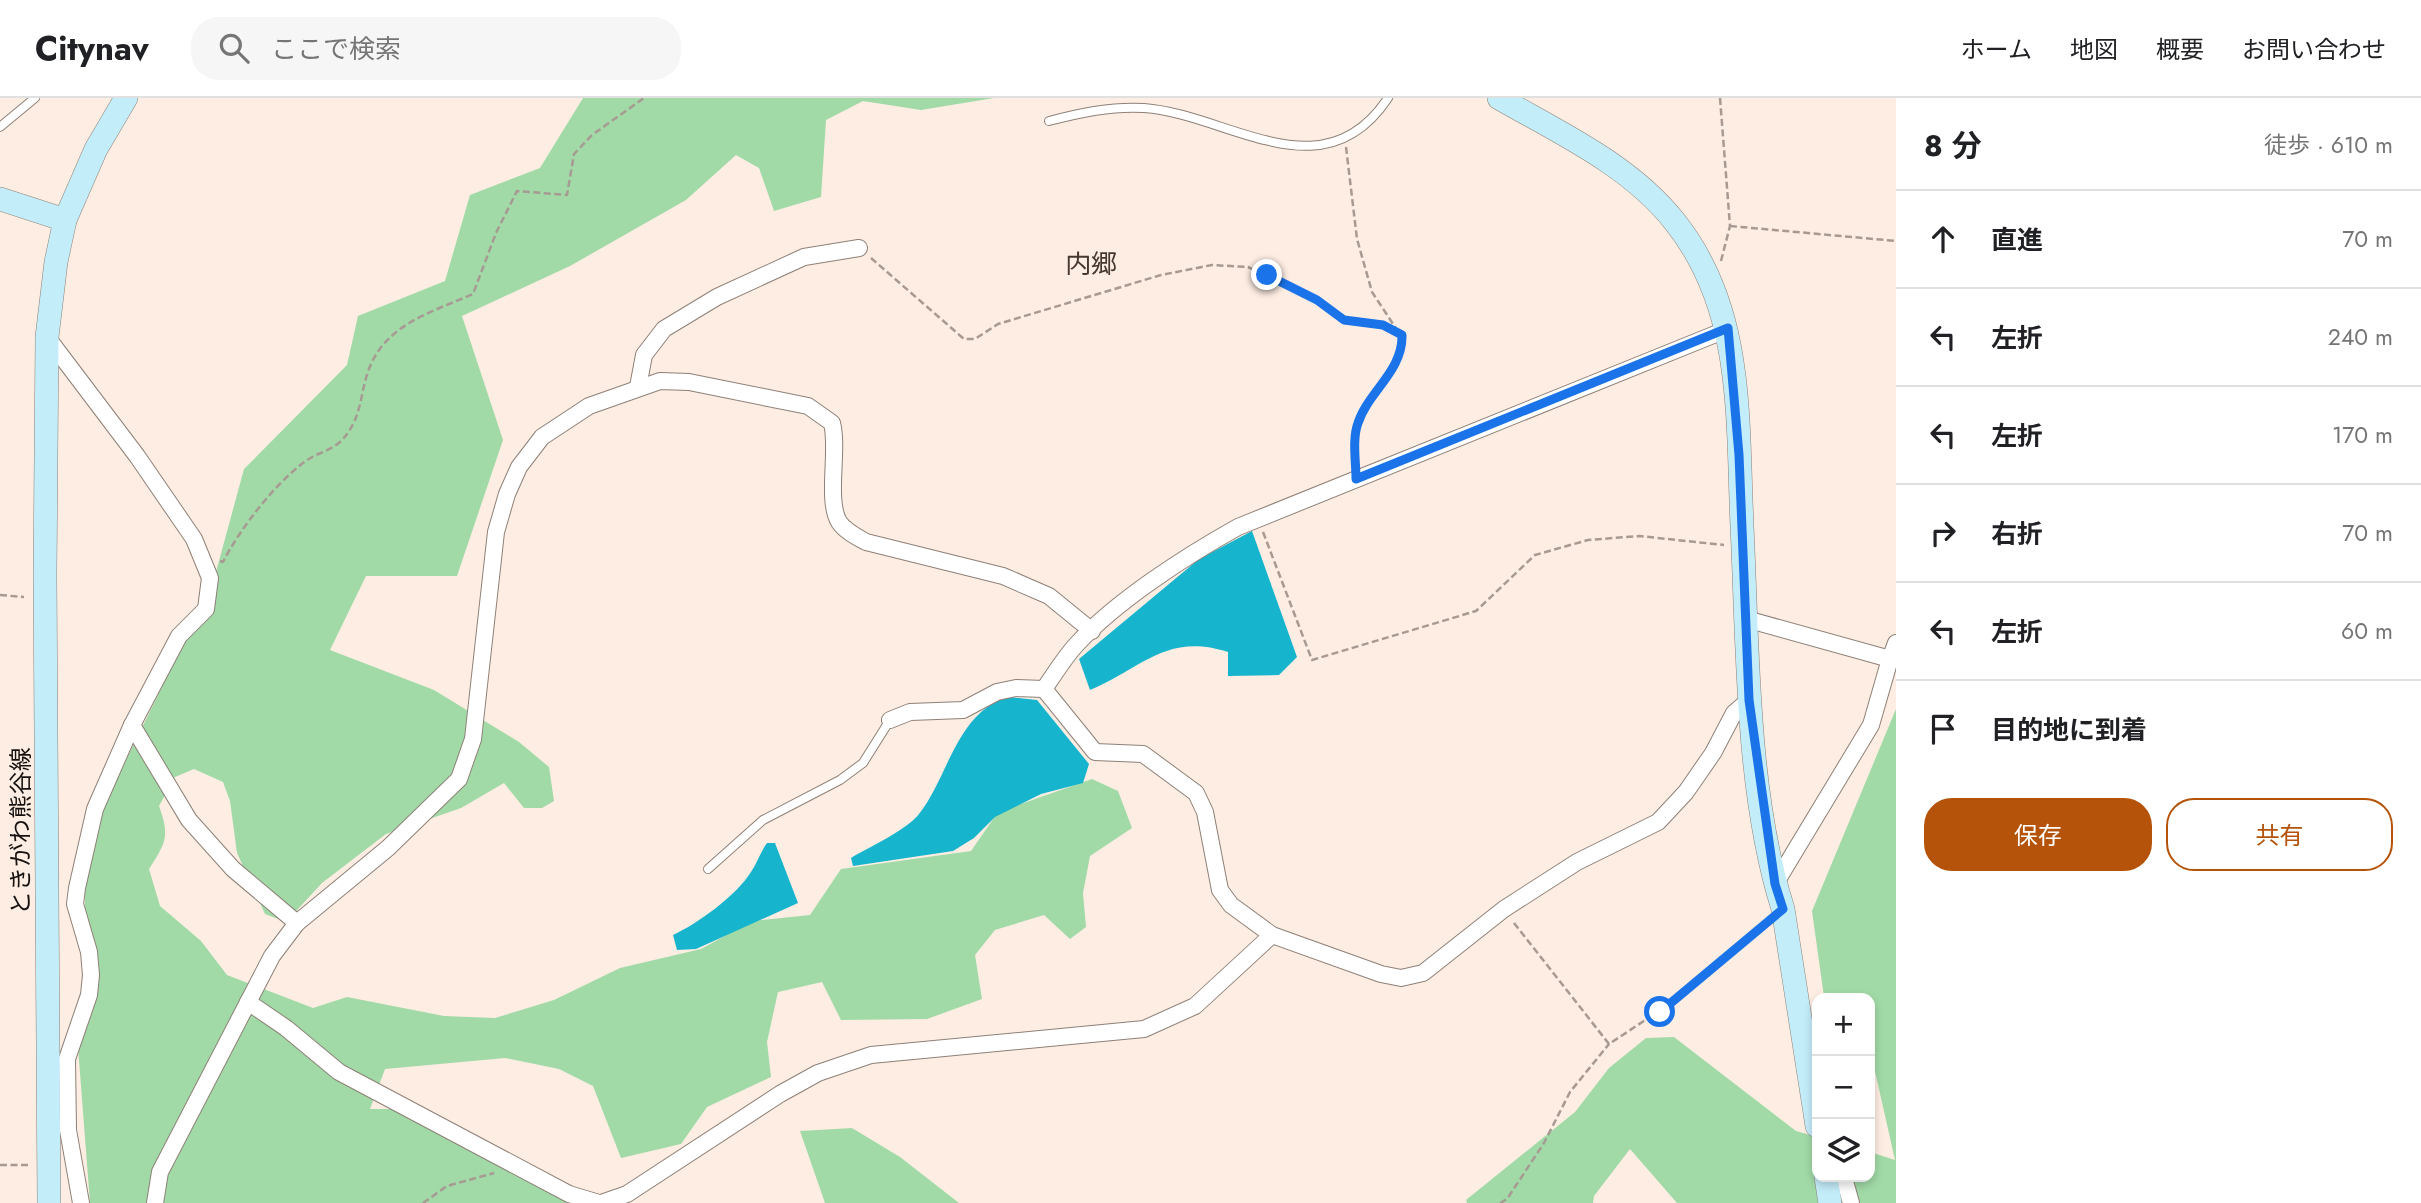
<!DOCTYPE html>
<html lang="ja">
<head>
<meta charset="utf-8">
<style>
	body { margin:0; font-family:Jost,"Noto Sans JP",sans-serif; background:#f6f6f6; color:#202124 }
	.controls { position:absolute; right:21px; bottom:21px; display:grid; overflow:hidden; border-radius:14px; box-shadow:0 4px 10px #0003 }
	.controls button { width:63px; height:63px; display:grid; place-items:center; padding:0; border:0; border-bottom:2px solid #e0e0e0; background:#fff; color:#202124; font:35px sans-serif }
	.stop { position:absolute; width:21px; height:21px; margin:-16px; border:5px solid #1a73e8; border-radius:50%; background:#fff }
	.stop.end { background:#1a73e8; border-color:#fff; box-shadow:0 2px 7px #0008 }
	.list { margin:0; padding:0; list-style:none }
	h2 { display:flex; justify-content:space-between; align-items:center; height:91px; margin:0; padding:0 28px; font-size:30px }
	h2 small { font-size:23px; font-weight:400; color:#757577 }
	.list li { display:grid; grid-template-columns:46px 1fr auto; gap:21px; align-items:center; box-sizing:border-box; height:98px; padding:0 28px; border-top:2px solid #e0e0e0 }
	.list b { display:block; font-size:26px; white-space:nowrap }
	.list em { font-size:23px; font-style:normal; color:#757577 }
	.actions { display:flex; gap:14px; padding:21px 28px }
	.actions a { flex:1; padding:16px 0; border:2px solid #b45309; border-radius:28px; text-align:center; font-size:24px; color:#b45309 }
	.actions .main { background:#b45309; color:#fff }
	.icon { flex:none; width:38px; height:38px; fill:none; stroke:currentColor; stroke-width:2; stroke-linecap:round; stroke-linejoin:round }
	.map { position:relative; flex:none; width:1896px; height:1105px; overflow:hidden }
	header { display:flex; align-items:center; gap:42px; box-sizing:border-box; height:98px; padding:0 35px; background:#fff; border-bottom:2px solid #e0e0e0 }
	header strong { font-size:33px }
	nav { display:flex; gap:38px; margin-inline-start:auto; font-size:24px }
	.search { width:490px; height:63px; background:#f6f6f6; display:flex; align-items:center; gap:18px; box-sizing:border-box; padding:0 24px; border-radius:28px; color:#757577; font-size:26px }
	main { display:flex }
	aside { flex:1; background:#fff }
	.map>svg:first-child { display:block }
	.green { fill:#a1daa7 }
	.water { fill:#17b4cd }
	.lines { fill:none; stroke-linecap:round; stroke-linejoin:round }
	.lane-casing { stroke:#8e8077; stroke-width:10 }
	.street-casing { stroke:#8e8077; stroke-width:18 }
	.secondary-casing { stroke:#8e8077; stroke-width:24 }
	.path { stroke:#a69a93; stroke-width:2.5; stroke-dasharray:7 3.5; stroke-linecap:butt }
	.lane { stroke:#fff; stroke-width:8 }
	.street { stroke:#fff; stroke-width:16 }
	.secondary { stroke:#c4edfa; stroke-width:23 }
	.route { stroke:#1a73e8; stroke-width:9 }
	.labels { text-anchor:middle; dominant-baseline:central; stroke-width:6; stroke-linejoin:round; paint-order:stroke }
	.street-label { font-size:24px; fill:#17120f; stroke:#fdede3 }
	.neighbourhood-label { font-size:26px; fill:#443830; stroke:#fdede3 }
</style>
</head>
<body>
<header>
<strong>Citynav</strong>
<div class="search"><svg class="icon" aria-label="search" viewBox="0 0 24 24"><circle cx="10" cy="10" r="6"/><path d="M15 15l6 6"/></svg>ここで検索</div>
<nav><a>ホーム</a><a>地図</a><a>概要</a><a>お問い合わせ</a></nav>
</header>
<main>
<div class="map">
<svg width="1896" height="1105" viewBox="0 0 1896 1105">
	<rect width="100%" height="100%" fill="#fdede3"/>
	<g class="green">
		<path d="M583 0H994L921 12 863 3 826 22 821 99 774 113 759 70 736 57 686 102 570 168 462 218 503 342 457 478H366L330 552 434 592 519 644 549 669 554 703 542 710H524L504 685 461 710 386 736 322 785 286 824 265 816 237 755 230 703 223 684 194 671 175 679 159 708C170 738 166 745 149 771L160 808 201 843 227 877 313 910 347 899 444 918 495 920 554 902 620 870 701 851 752 823 810 817 841 771 971 753 998 714 1092 681 1118 693 1132 730 1090 758 1083 795 1086 829 1070 841 1044 817 995 832 975 857 982 901 927 921 841 922 822 884 778 894 767 944 771 979 707 1009 681 1046 621 1060 593 988 559 971 505 960 385 971 370 1011H406L589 1105H90L78 949 95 857 85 814V786L101 713 213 485 244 371 347 267 358 218 445 183 470 97 540 70Z"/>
		<path d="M1896 611V1105H1677L1630 1051 1594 1098 1593 1105H1467L1466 1102 1575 1014 1609 970 1646 940 1674 939 1796 1033 1817 1039V1079H1870V1054L1895 1062 1870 951V900L1824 899 1812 813Z"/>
		<path d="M852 1030 900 1059 959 1105H825L800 1033Z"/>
	</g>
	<g class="water">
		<path d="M1252 433 1297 559 1279 577 1228 578V554C1166 534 1141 571 1090 592L1079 561 1199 461Z"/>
		<path d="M1008 599 1037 602 1089 666 1083 685 1041 696 995 719 974 740 953 753 853 768 851 760C869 749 907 732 919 716 949 678 956 615 1008 599Z"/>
		<path d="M767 745H775L798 805 696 851 677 852 673 837C697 826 736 798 751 774 757 765 760 755 767 745Z"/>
	</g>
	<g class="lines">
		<defs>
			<g id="lane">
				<path d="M1049 23C1080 15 1111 8 1144 10 1228 16 1323 98 1388 0"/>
				<path d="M0 29 35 0"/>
				<path d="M708 771 763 722 840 682 863 665 890 622"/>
			</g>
			<g id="street">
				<path d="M47 239 137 358 194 441 210 480 206 511 179 538 132 627 95 711 77 790 75 806 89 854 91 877 89 897 67 961 68 1032 81 1105"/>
				<path d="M638 289 644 257 664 231 717 199 804 159 859 150"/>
				<path d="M1746 521 1890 561 1896 545"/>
				<path d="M1044 591 1095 654 1143 656 1196 695 1205 714 1220 792 1231 807 1272 837 1381 876 1401 880 1423 875 1504 811 1577 764 1658 724 1686 694 1713 655 1734 615 1749 602"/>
				<path d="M1044 591C1054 577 1064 560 1076 547 1116 503 1186 458 1238 429L1728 231"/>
				<path d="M890 622 910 614 963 612 997 594 1016 590 1044 591"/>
				<path d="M132 627 189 722 233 771 297 825"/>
				<path d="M1775 786 1871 627 1890 561"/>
				<path d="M248 904 286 930 339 974 569 1096 599 1105"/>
				<path d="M1837 1079 1846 1087 1851 1105"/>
				<path d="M155 1105 160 1074 272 858 297 825 388 750 459 681 473 641 496 434 507 396 519 369 542 339 589 308 660 283 689 284 808 308 832 325C839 352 826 402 839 424 845 433 857 439 866 444L1003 478 1049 498 1092 533"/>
				<path d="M601 1105 627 1096 780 996 818 975 871 957 1144 931 1195 908 1272 837"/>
			</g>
			<g id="secondary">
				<path d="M1499 0C1560 35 1630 67 1675 124 1745 212 1737 322 1742 428 1748 551 1746 694 1783 811L1817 1028"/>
				<path d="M0 101 65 122"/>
				<path d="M1826 1079 1830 1105"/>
				<path d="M49 1105 45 478 47 239 56 164 65 122 96 51 126 0"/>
			</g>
		</defs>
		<use href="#lane" class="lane-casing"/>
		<use href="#street" class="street-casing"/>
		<use href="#secondary" class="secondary-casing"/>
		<g class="path">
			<path d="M1720 0 1730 128 1721 163"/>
			<path d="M1346 49 1357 141 1372 194 1397 232"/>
			<path d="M1730 128 1896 143"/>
			<path d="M871 160 964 241H975L998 226 1161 177 1212 167 1248 169 1317 202 1344 222 1383 227 1402 237C1403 273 1369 294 1358 325 1354 336 1356 352 1356 364"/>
			<path d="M1263 434 1312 562 1476 513 1535 457 1588 442 1639 438 1724 447"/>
			<path d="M220 463 223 464C240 431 273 388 303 365 314 356 330 353 340 344 363 321 359 297 369 271 386 226 432 214 473 196L496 135 517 93 567 97 574 56 592 37 644 0"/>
			<path d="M0 497 24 499"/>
			<path d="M1514 825 1609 946 1659 913 1767 824"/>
			<path d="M0 1067H28"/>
			<path d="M423 1105 447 1088 494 1075"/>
			<path d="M1500 1105 1507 1101 1544 1045 1570 994 1609 946"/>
		</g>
		<use href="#lane" class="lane"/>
		<use href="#street" class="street"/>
		<use href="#secondary" class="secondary"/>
	</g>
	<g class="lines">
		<path class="route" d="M1267 177 1317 202 1344 222 1383 227 1402 237C1403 273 1368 294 1358 325 1352 341 1356 364 1356 381L1728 230 1739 357 1749 602 1775 786 1783 811 1660 914"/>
	</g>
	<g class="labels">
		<g class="street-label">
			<text transform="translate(20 733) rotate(-90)">ときがわ熊谷線</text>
		</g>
		<g class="neighbourhood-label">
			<text x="1091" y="166">内郷</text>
		</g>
	</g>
</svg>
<div class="controls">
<button>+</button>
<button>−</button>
<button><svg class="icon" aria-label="layers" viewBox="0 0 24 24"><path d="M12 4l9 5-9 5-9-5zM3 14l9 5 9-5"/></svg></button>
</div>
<div class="stop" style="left:1660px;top:914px"></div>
<div class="stop end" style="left:1267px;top:177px"></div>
</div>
<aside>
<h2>8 分<small>徒歩 · 610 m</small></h2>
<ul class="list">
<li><svg class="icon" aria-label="ahead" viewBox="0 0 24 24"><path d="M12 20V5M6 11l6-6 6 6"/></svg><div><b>直進</b></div><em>70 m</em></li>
<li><svg class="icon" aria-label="left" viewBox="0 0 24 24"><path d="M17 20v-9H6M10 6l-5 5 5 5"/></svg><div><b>左折</b></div><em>240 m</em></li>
<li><svg class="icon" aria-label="left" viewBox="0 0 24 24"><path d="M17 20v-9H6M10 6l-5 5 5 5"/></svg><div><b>左折</b></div><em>170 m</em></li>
<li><svg class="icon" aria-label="right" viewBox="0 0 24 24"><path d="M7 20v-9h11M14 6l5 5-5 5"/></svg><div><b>右折</b></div><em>70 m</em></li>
<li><svg class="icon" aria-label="left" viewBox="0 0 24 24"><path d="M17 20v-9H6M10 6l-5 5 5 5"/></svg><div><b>左折</b></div><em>60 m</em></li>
<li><svg class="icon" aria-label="arrive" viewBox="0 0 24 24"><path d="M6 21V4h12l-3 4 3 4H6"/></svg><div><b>目的地に到着</b></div></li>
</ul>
<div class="actions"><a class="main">保存</a><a>共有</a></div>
</aside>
</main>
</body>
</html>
